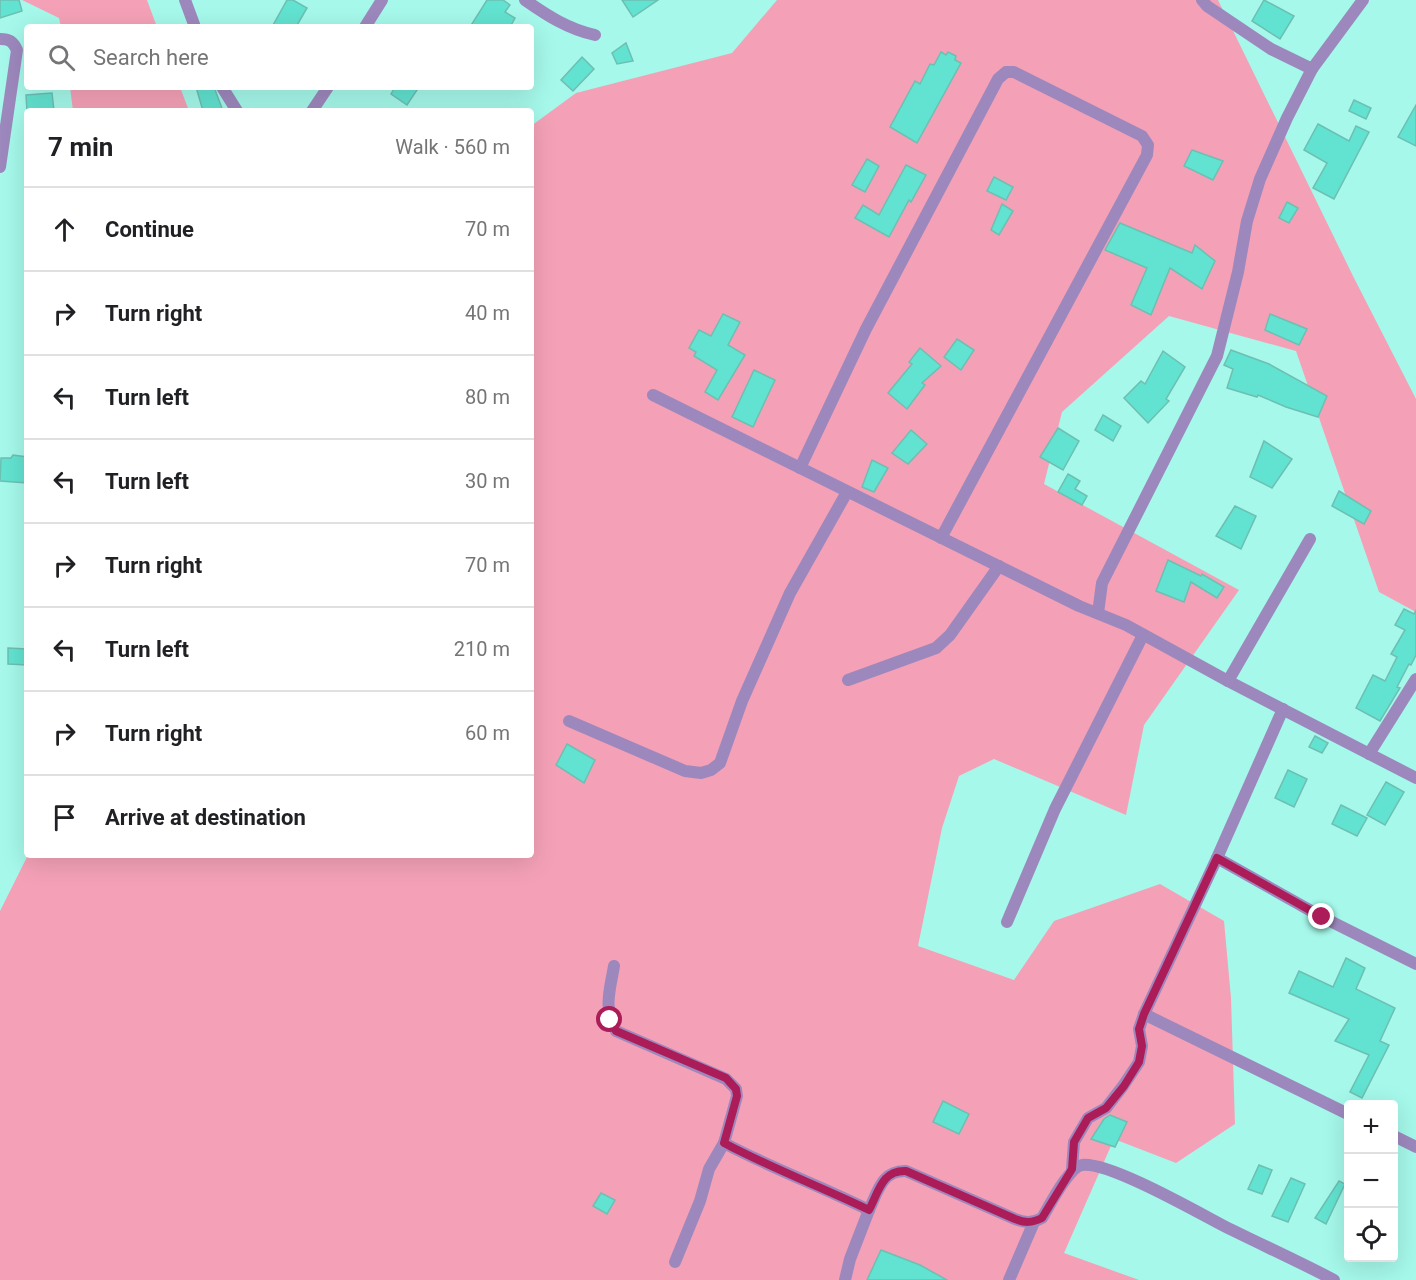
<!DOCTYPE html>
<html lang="en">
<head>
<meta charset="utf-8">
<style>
	body { margin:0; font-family:Roboto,sans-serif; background:#f2f2f2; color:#202124 }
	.controls { position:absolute; right:18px; bottom:18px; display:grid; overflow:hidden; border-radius:6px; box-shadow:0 6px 24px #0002 }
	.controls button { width:54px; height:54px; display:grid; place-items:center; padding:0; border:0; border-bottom:2px solid #e0e0e0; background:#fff; color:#202124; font:30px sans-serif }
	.stop { position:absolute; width:18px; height:18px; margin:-14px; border:4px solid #ab1c58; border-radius:50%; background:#fff }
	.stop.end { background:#ab1c58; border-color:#fff; box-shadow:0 2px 6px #0008 }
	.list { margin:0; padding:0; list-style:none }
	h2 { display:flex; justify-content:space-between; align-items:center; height:78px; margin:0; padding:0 24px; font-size:26px }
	h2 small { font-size:20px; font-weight:400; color:#757577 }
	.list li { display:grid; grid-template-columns:39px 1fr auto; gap:18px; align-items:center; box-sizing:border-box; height:84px; padding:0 24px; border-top:2px solid #e0e0e0 }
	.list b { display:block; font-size:22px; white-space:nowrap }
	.list em { font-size:20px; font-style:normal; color:#757577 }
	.icon { flex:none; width:33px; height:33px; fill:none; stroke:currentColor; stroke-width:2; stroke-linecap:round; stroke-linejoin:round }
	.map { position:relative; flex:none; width:1416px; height:1280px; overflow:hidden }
	.search { position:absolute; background:#fff; box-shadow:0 6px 24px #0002; left:24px; top:24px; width:510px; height:66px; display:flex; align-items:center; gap:15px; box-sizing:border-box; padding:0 21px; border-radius:6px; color:#757577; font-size:22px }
	.panel { position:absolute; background:#fff; box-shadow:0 6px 24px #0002; left:24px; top:108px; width:510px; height:750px; border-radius:6px }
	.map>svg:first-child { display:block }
	.green { fill:#f4a1b7 }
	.building { fill:#62e2d0; stroke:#6dbfb2; stroke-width:1.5 }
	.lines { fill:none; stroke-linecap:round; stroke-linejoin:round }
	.minor { stroke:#9d88bd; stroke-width:12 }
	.route { stroke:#ab1c58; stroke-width:8 }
</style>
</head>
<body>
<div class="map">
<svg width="1416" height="1280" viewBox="0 0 1416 1280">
	<rect width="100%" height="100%" fill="#a5f8ea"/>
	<g class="green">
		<path d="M22 0H147L157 27H61L59 18Z"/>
		<path d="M777 0H1218L1354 278 1416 399V612L1379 592 1296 351 1169 316 1062 412 1044 484 1239 590 1144 725 1126 815 994 759 959 776 942 828 918 946 1014 980 1054 921 1160 884 1224 921 1231 998 1235 1124 1176 1163 1114 1139 1064 1253 1139 1280H0V911L28 855H531V126L576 93 732 53Z"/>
		<path d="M70 87H180L189 111H73Z"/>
	</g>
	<g class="building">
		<path d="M0 0H19L22 11 0 18Z"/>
		<path d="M287 0H293L307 8 296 27H272Z"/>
		<path d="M487 0H503L510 5 505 12 515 18 510 27H470Z"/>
		<path d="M622 0H658L633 17Z"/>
		<path d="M1264 0 1294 16 1280 39 1252 21Z"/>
		<path d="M626 43 633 61 617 64 612 53Z"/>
		<path d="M941 52 946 55 948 52 956 56 955 60 961 63 917 143 890 127 915 81 920 84 930 64 934 65Z"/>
		<path d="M582 57 594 69 573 91 561 80Z"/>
		<path d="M196 87H214L223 111H203Z"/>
		<path d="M395 87H419L407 105 391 94Z"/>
		<path d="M52 93 54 111H27L26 95Z"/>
		<path d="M1354 100 1371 108 1366 119 1349 111Z"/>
		<path d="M1416 105V146L1398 137Z"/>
		<path d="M1318 124 1349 141 1356 126 1369 132 1334 199 1313 188 1327 163 1304 150Z"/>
		<path d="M1192 150 1223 161 1213 180 1184 166Z"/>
		<path d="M867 159 879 166 865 192 852 185Z"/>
		<path d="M906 165 926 175 911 202 909 200 889 237 855 218 863 205 879 215Z"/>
		<path d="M994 177 1013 187 1006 200 987 191Z"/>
		<path d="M1287 202 1298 208 1289 223 1279 218Z"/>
		<path d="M1002 204 1013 211 999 235 991 230Z"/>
		<path d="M1120 223 1192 253 1195 245 1215 261 1202 289 1170 268 1151 315 1131 305 1147 268 1105 250Z"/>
		<path d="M723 314 740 322 728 345 745 355 718 400 705 392 717 370 694 356 696 352 689 348 699 330 711 336Z"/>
		<path d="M1270 314 1307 329 1299 345 1265 330Z"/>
		<path d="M957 339 974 350 961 370 944 357Z"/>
		<path d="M920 348 941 366 922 383 925 385 907 409 888 393 912 364 909 362Z"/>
		<path d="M1231 350 1269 364 1327 396 1318 417 1286 407 1258 395 1257 397 1227 388 1233 369 1224 365Z"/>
		<path d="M1163 351 1185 367 1166 399 1169 401 1148 423 1124 398 1141 381 1145 384Z"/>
		<path d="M754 370 775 380 753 427 732 417Z"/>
		<path d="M1103 415 1121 426 1113 441 1095 430Z"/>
		<path d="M1058 428 1079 441 1063 470 1040 457Z"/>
		<path d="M911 430 927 444 908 464 892 453Z"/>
		<path d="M1264 441 1292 459 1272 488 1250 477Z"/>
		<path d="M13 455 27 457V483L0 481 1 458H11Z"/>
		<path d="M872 460 888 468 874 492 862 487Z"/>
		<path d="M1068 474 1080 481 1075 489 1087 496 1082 505 1058 492Z"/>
		<path d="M1339 491 1371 511 1364 524 1332 506Z"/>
		<path d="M1235 506 1256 516 1241 549 1216 536Z"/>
		<path d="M1168 560 1201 576 1202 574 1224 587 1217 598 1191 582 1184 602 1156 591Z"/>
		<path d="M1404 609 1414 614 1416 610V655L1411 665 1409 664 1397 687 1400 688 1380 721 1356 708 1373 675 1385 681 1397 657 1391 654 1405 630 1395 625Z"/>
		<path d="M8 648 27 649V665L8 664Z"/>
		<path d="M1315 736 1328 743 1322 753 1309 747Z"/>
		<path d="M567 744 595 760 584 783 556 765Z"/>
		<path d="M1288 770 1307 779 1294 807 1275 798Z"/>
		<path d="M1386 782 1404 792 1385 825 1367 815Z"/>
		<path d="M1341 805 1367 818 1357 836 1332 824Z"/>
		<path d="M1346 958 1365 968 1356 989 1395 1008 1380 1041 1389 1045 1362 1098 1350 1092 1369 1055 1335 1041 1349 1019 1289 993 1299 971 1333 987Z"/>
		<path d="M943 1101 969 1114 959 1134 933 1122Z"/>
		<path d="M1110 1115 1127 1122 1115 1147 1091 1139 1104 1119Z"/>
		<path d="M1259 1165 1272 1170 1262 1194 1248 1189Z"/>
		<path d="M1291 1178 1305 1184 1288 1222 1272 1216Z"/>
		<path d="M1339 1181 1345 1184 1326 1224 1315 1218Z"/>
		<path d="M601 1193 615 1200 607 1214 593 1206Z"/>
		<path d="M881 1250 920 1265 947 1280H867Z"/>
	</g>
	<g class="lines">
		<g class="minor">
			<path d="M185 0 195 27"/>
			<path d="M525 0C548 16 568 29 595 35"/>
			<path d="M1202 0 1207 6 1271 49 1312 69"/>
			<path d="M365 27 382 0"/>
			<path d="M0 39C9 39 13 41 17 50L0 167"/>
			<path d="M222 87 237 111"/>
			<path d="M312 111 328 87"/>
			<path d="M653 395 1079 606 1126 625 1228 681 1416 778"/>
			<path d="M800 468 866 329 998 79 1006 72H1014L1142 136 1148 145 1147 155 941 538"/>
			<path d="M1098 613 1102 583 1217 356 1238 272 1247 221 1260 179 1287 118 1312 69 1363 0"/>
			<path d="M848 680 936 648 950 635 999 566"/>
			<path d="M1228 681 1310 539"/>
			<path d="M569 721 685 771 701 773 711 770 720 763 742 701 790 593 847 492"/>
			<path d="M1369 754 1416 679"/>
			<path d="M1217 858 1322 917 1416 964"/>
			<path d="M1007 922 1055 809 1143 635"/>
			<path d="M614 966C610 990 603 1008 616 1031L726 1079 736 1089 737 1096 724 1143C771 1168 821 1186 869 1210 878 1191 882 1170 906 1171L1015 1219C1025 1223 1032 1223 1042 1218 1050 1205 1068 1168 1082 1165 1108 1161 1197 1212 1224 1226 1260 1244 1298 1261 1334 1280"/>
			<path d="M1144 1014 1348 1114"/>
			<path d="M1394 1136 1416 1147"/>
			<path d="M1072 1169 1074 1142 1088 1118 1106 1108 1123 1086 1139 1062 1142 1046 1139 1029 1144 1014 1217 858 1283 709"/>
			<path d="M675 1262 700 1201 709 1169 724 1143"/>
			<path d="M845 1280 850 1259 869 1210"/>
			<path d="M1009 1280 1034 1222"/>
		</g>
	</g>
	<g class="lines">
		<path class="route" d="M610 1020 616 1031 726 1078 736 1089 737 1096 724 1143C771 1168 821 1187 869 1210 879 1191 882 1170 906 1171L1015 1219C1025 1223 1032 1223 1042 1218L1072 1169 1074 1142 1088 1118 1106 1108 1124 1086 1139 1062 1142 1046 1139 1029 1144 1014 1217 858 1322 917"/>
	</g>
</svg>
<div class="controls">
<button>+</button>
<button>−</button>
<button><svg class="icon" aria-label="locate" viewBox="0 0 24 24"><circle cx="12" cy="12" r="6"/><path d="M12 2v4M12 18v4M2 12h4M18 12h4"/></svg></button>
</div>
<div class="stop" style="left:610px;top:1020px"></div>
<div class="stop end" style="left:1322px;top:917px"></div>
<div class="search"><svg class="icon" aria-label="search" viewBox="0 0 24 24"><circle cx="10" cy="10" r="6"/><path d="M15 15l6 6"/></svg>Search here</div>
<section class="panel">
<h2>7 min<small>Walk · 560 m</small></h2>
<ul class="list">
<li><svg class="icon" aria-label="ahead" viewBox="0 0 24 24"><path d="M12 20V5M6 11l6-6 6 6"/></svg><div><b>Continue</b></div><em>70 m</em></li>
<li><svg class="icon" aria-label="right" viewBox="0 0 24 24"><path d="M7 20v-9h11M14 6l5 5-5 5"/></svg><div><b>Turn right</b></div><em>40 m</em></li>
<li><svg class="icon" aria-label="left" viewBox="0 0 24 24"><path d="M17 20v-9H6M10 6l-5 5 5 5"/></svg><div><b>Turn left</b></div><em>80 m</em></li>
<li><svg class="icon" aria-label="left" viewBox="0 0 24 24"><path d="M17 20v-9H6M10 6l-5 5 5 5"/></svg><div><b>Turn left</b></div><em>30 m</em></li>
<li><svg class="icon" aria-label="right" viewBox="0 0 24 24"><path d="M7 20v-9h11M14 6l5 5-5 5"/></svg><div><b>Turn right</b></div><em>70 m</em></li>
<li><svg class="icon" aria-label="left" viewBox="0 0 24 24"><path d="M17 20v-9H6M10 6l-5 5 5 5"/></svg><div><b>Turn left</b></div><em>210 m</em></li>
<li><svg class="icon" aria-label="right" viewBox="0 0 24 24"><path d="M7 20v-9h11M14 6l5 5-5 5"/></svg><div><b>Turn right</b></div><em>60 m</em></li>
<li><svg class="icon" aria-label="arrive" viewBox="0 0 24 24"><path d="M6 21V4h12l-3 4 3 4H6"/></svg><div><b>Arrive at destination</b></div></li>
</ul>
</section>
</div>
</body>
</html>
